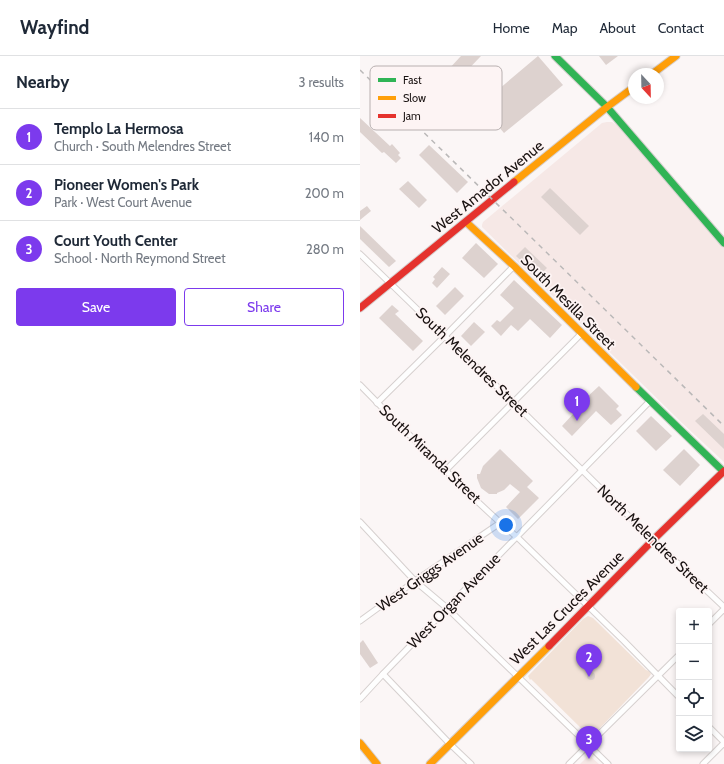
<!DOCTYPE html>
<html lang="en">
<head>
<meta charset="utf-8">
<style>
	body { margin:0; font-family:Cabin,sans-serif; background:#f2f2f3; color:#1f2937 }
	.controls { position:absolute; right:12px; bottom:12px; display:grid; overflow:hidden; border-radius:4px; box-shadow:0 2px 6px #0003 }
	.controls button { width:36px; height:36px; display:grid; place-items:center; padding:0; border:0; border-bottom:1px solid #e0e1e3; background:#fff; color:#1f2937; font:20px sans-serif }
	.compass { position:absolute; left:268px; top:12px; width:36px; height:36px; border-radius:50%; background:#fff; box-shadow:0 2px 6px #0003; rotate:158deg }
	.you { position:absolute; left:146px; top:469px; width:14px; height:14px; margin:-10px; border:3px solid #fff; border-radius:50%; background:#1a73e8; box-shadow:0 0 0 6px #1a73e833 }
	.badge { display:grid; place-items:center; width:26px; height:26px; border-radius:50%; background:#7c3aed; color:#fff; font-size:13px; font-weight:700 }
	.pin { position:absolute; translate:-50% -33px; filter:drop-shadow(0 1px 2px #0008) }
	.pin::after { content:''; position:absolute; top:21px; width:14px; height:12px; background:inherit; clip-path:polygon(0 0,100% 0,50% 100%) }
	.list { margin:0; padding:0; list-style:none }
	h2 { display:flex; justify-content:space-between; align-items:center; height:52px; margin:0; padding:0 16px; font-size:17px }
	h2 small { font-size:13px; font-weight:400; color:#747a83 }
	.list li { display:grid; grid-template-columns:26px 1fr auto; gap:12px; align-items:center; box-sizing:border-box; height:56px; padding:0 16px; border-top:1px solid #e0e1e3 }
	.list b { display:block; font-size:15px; white-space:nowrap }
	.list p { margin:0; font-size:13px; white-space:nowrap; color:#747a83 }
	.list em { font-size:13px; font-style:normal; color:#747a83 }
	.actions { display:flex; gap:8px; padding:12px 16px }
	.actions a { flex:1; padding:9px 0; border:1px solid #7c3aed; border-radius:4px; text-align:center; font-size:14px; color:#7c3aed }
	.actions .main { background:#7c3aed; color:#fff }
	.icon { flex:none; width:22px; height:22px; fill:none; stroke:currentColor; stroke-width:2; stroke-linecap:round; stroke-linejoin:round }
	.map { position:relative; flex:none; width:364px; height:708px; overflow:hidden }
	header { display:flex; align-items:center; gap:24px; box-sizing:border-box; height:56px; padding:0 20px; background:#fff; border-bottom:1px solid #e0e1e3 }
	header strong { font-size:19px }
	nav { display:flex; gap:22px; margin-inline-start:auto; font-size:14px }
	main { display:flex }
	aside { flex:1; background:#fff }
	.map>svg:first-child { display:block }
	.built { fill:#f6e8e6 }
	.green { fill:#f2e2d7 }
	.building { fill:#ddd2cf }
	.lines { fill:none; stroke-linecap:round; stroke-linejoin:round }
	.street-casing { stroke:#d6d0cf; stroke-width:7 }
	.fast-casing { stroke:#d6d0cf; stroke-width:9 }
	.slow-casing { stroke:#d6d0cf; stroke-width:9 }
	.jam-casing { stroke:#d6d0cf; stroke-width:9 }
	.street { stroke:#fefefe; stroke-width:5 }
	.fast { stroke:#30b455; stroke-width:7 }
	.slow { stroke:#ff9f0a; stroke-width:7 }
	.jam { stroke:#e5322d; stroke-width:7 }
	.rail { stroke:#bab8b8; stroke-width:1.5; stroke-dasharray:5 5; stroke-linecap:butt }
	.labels { text-anchor:middle; dominant-baseline:central; stroke-width:3.5; stroke-linejoin:round; paint-order:stroke }
	.street-label { font-size:15px; fill:#181110; stroke:#fdf4f4 }
	.key { fill:#fdf4f4; stroke:#b8b0b0; stroke-width:1 }
	.key-label { font-size:11px; fill:#181110 }
</style>
</head>
<body>
<header>
<strong>Wayfind</strong>
<nav><a>Home</a><a>Map</a><a>About</a><a>Contact</a></nav>
</header>
<main>
<aside>
<h2>Nearby<small>3 results</small></h2>
<ul class="list">
<li><span class="badge">1</span><div><b>Templo La Hermosa</b><p>Church · South Melendres Street</p></div><em>140 m</em></li>
<li><span class="badge">2</span><div><b>Pioneer Women's Park</b><p>Park · West Court Avenue</p></div><em>200 m</em></li>
<li><span class="badge">3</span><div><b>Court Youth Center</b><p>School · North Reymond Street</p></div><em>280 m</em></li>
</ul>
<div class="actions"><a class="main">Save</a><a>Share</a></div>
</aside>
<div class="map">
<svg width="364" height="708" viewBox="0 0 364 708">
	<rect width="100%" height="100%" fill="#fbf6f6"/>
	<g class="built">
		<path d="M247 66H252L260 71 364 192V406L320 365 122 171V169L123 166 242 67Z"/>
		<path d="M229 699 239 708H220Z"/>
	</g>
	<path class="green" d="M228 560 233 562 286 614 289 615 291 618 289 621 238 674 233 680 229 682 225 679V676L171 623 170 624 168 620 169 619 223 563Z"/>
	<g class="building">
		<path d="M101 0H121L98 24 88 14Z"/>
		<path d="M178 0 203 29 144 77 120 49Z"/>
		<path d="M239 0H258L246 9Z"/>
		<path d="M0 62 30 90 32 88 40 97 38 99 41 102 36 107 24 96 22 97 0 76Z"/>
		<path d="M69 89 108 126 97 137 59 99Z"/>
		<path d="M48 125 67 144 59 152 39 133Z"/>
		<path d="M190 132 229 170 220 179 181 141Z"/>
		<path d="M7 150 11 155 0 164V155Z"/>
		<path d="M0 170 36 205 29 211 0 183Z"/>
		<path d="M116 187 138 208 124 222 102 202Z"/>
		<path d="M165 191 187 212 178 221 156 200Z"/>
		<path d="M82 211 90 218 77 232 72 227 75 223 73 221Z"/>
		<path d="M154 224 202 269 190 282 170 263 158 275 151 269 141 280 131 270 137 264 140 266 154 252 140 239Z"/>
		<path d="M95 231 104 240 85 259 76 250Z"/>
		<path d="M32 249 39 255 35 258 63 285 53 295 19 262Z"/>
		<path d="M114 266 125 276 111 290 101 280Z"/>
		<path d="M239 330 259 350 256 353 262 359 251 369 236 355 212 380 202 370 226 344 225 343Z"/>
		<path d="M343 358 364 378V393L335 365Z"/>
		<path d="M291 360 312 380 296 395 276 375Z"/>
		<path d="M140 393 173 425 167 431 179 442 158 463 146 451 160 436 150 428 144 434 137 437V438H129L121 432 117 422V418H120L123 410Z"/>
		<path d="M324 393 340 409 320 430 303 414Z"/>
		<path d="M3 584 18 607 10 612 0 598V587Z"/>
		<circle cx="231" cy="620" r="4"/>
	</g>
	<g class="lines">
		<defs>
			<g id="street">
				<path d="M0 198 153 346 293 484 364 551"/>
				<path d="M0 329C25 355 51 381 77 406 103 432 129 458 157 481L264 585 319 641"/>
				<path d="M17 347 85 280 154 210"/>
				<path d="M86 414 222 277"/>
				<path d="M0 466 55 525 87 552 248 708"/>
				<path d="M0 565 55 525 140 467"/>
				<path d="M349 568 364 553"/>
				<path d="M23 618 90 688 111 708"/>
				<path d="M0 643 23 618 87 552 290 345"/>
				<path d="M349 671 364 686"/>
				<path d="M209 708 319 599"/>
				<path d="M343 708 364 687"/>
			</g>
			<g id="fast">
				<path d="M195 0 247 51 364 187"/>
				<path d="M276 331 364 416"/>
			</g>
			<g id="slow">
				<path d="M292 18 316 0"/>
				<path d="M154 126 247 51 274 31"/>
				<path d="M106 166 154 210 276 331"/>
				<path d="M0 687 17 708"/>
				<path d="M70 708 189 590"/>
			</g>
			<g id="jam">
				<path d="M0 252 154 126"/>
				<path d="M189 590 293 484 364 415"/>
			</g>
		</defs>
		<use href="#street" class="street-casing"/>
		<use href="#fast" class="fast-casing"/>
		<use href="#slow" class="slow-casing"/>
		<use href="#jam" class="jam-casing"/>
		<use href="#street" class="street"/>
		<use href="#fast" class="fast"/>
		<use href="#slow" class="slow"/>
		<use href="#jam" class="jam"/>
		<path class="rail" d="M0 14 364 370"/>
	</g>
	<g class="labels">
		<g class="street-label">
			<text transform="translate(128 131) rotate(-39)">West Amador Avenue</text>
			<text transform="translate(208 246) rotate(45)">South Mesilla Street</text>
			<text transform="translate(112 306) rotate(44)">South Melendres Street</text>
			<text transform="translate(70 398) rotate(44)">South Miranda Street</text>
			<text transform="translate(293 483) rotate(44)">North Melendres Street</text>
			<text transform="translate(70 516) rotate(-35)">West Griggs Avenue</text>
			<text transform="translate(94 545) rotate(-46)">West Organ Avenue</text>
			<text transform="translate(207 552) rotate(-45)">West Las Cruces Avenue</text>
		</g>
	</g>
	<rect x="10" y="10" width="132" height="64" rx="6" class="key"/>
	<rect x="18" y="22" width="18" height="4" fill="#30b455"/>
	<rect x="18" y="40" width="18" height="4" fill="#ff9f0a"/>
	<rect x="18" y="58" width="18" height="4" fill="#e5322d"/>
	<g class="key-label">
		<text x="43" y="28">Fast</text>
		<text x="43" y="46">Slow</text>
		<text x="43" y="64">Jam</text>
	</g>
</svg>
<div class="controls">
<button>+</button>
<button>−</button>
<button><svg class="icon" aria-label="locate" viewBox="0 0 24 24"><circle cx="12" cy="12" r="6"/><path d="M12 2v4M12 18v4M2 12h4M18 12h4"/></svg></button>
<button><svg class="icon" aria-label="layers" viewBox="0 0 24 24"><path d="M12 4l9 5-9 5-9-5zM3 14l9 5 9-5"/></svg></button>
</div>
<svg class="compass" viewBox="-18 -18 36 36"><path d="M0-13l5 13h-10z" fill="#e53935"/><path d="M0 13l5-13h-10z" fill="#747a83"/></svg>
<div class="you"></div>
<div class="pin badge" style="left:217px;top:365px">1</div>
<div class="pin badge" style="left:229px;top:621px">2</div>
<div class="pin badge" style="left:229px;top:703px">3</div>
</div>
</main>
</body>
</html>
